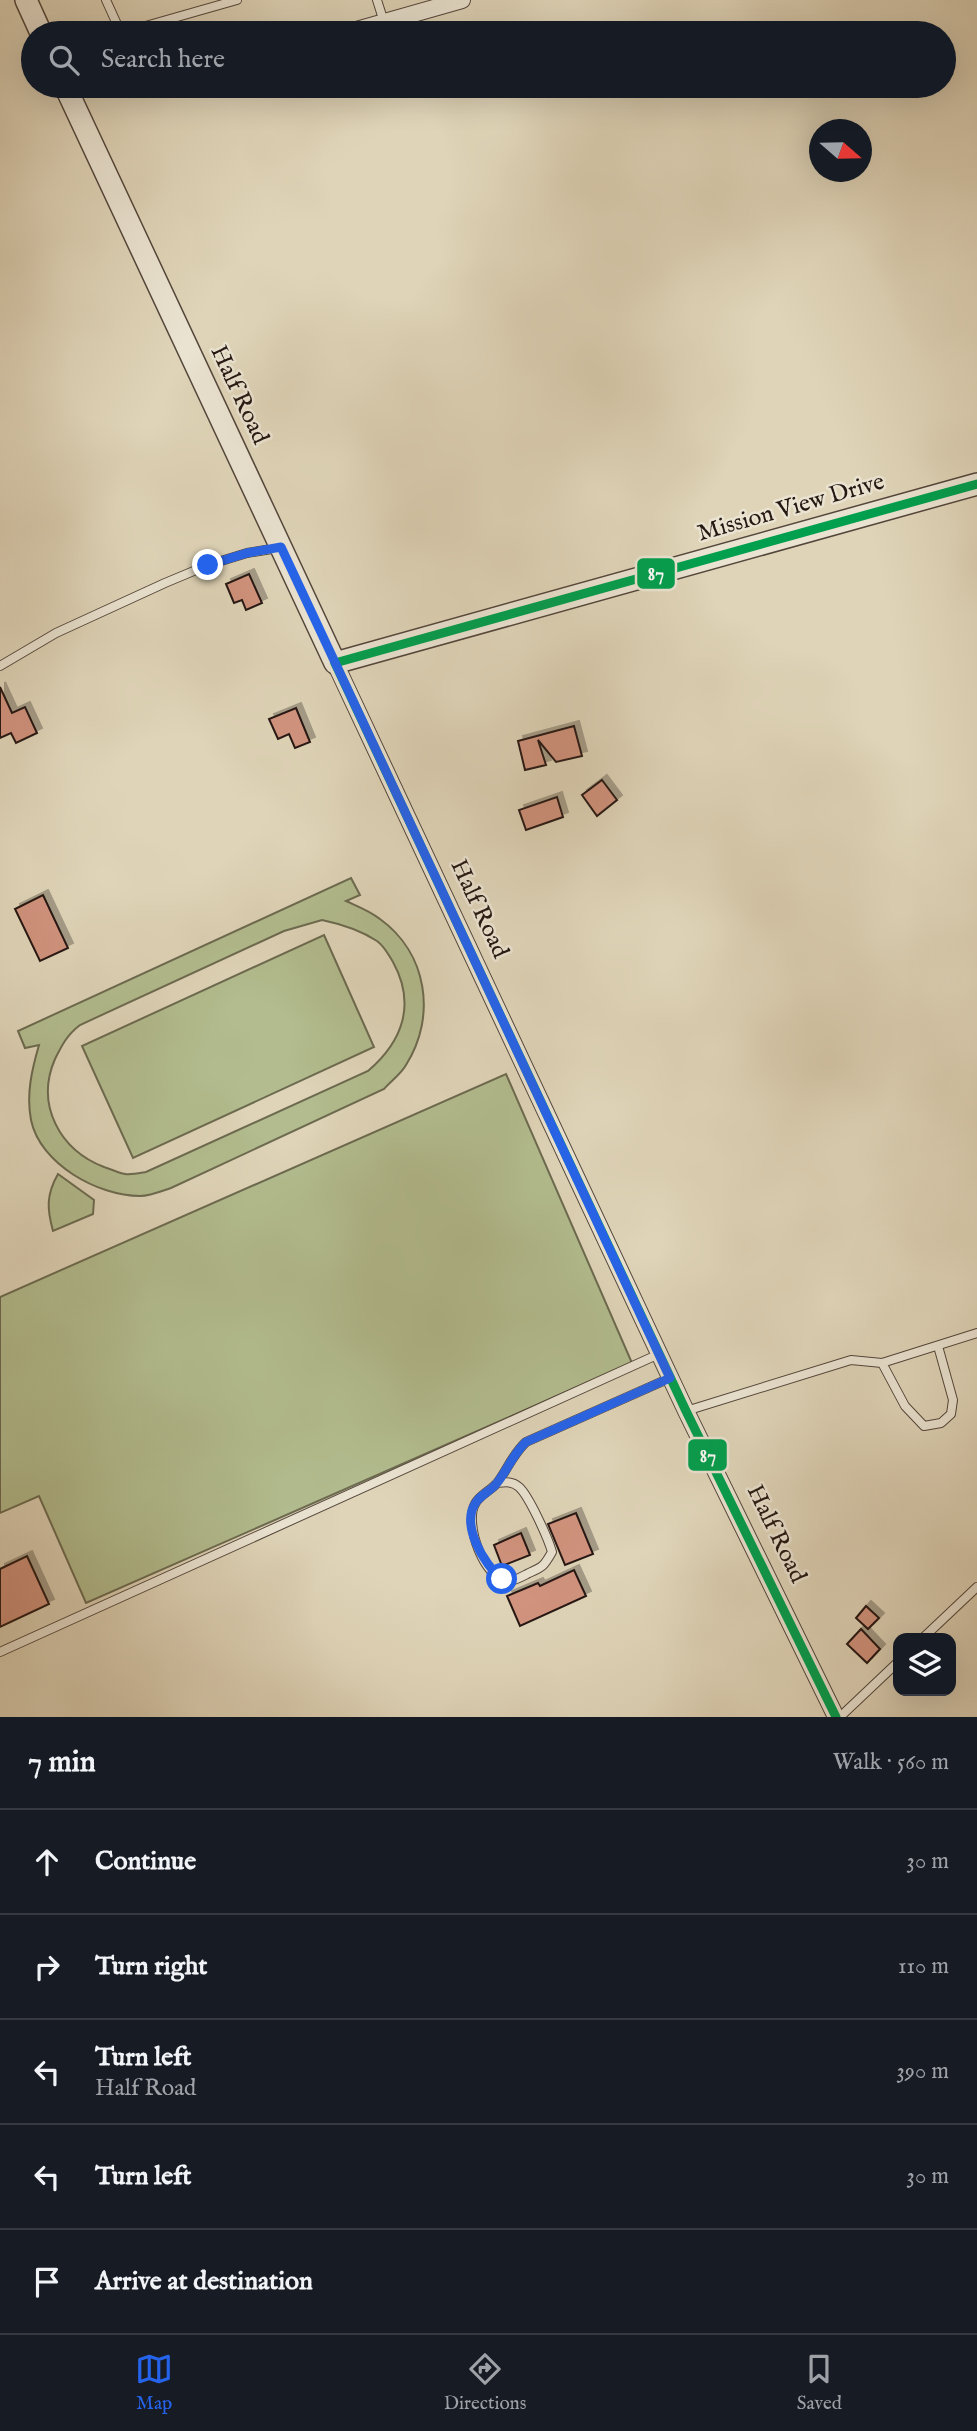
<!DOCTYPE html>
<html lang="en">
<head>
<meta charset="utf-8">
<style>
	body { margin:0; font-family:"IM FELL English",serif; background:#242831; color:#f1f3f6 }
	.controls { position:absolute; right:21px; bottom:21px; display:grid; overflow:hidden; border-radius:14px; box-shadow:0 7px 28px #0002 }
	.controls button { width:63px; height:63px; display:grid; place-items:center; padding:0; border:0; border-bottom:2px solid #363941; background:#171b24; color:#f1f3f6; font:35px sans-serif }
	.compass { position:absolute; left:809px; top:119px; width:63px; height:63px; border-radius:50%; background:#171b24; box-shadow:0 7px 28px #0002; rotate:110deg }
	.stop { position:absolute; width:21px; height:21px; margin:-16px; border:5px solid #2563eb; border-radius:50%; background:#fff }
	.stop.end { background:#2563eb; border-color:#fff; box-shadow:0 2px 7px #0008 }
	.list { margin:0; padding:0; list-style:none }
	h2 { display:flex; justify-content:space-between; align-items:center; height:91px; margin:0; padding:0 28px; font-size:30px }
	h2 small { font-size:23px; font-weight:400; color:#9ea1a6 }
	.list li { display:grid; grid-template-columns:46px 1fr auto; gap:21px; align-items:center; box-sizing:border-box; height:105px; padding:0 28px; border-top:2px solid #363941 }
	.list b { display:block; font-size:26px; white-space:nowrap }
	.list p { margin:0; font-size:23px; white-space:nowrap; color:#9ea1a6 }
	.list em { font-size:23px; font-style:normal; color:#9ea1a6 }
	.icon { flex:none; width:38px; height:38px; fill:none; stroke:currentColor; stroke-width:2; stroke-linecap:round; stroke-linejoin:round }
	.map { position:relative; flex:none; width:977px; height:1717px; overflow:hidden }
	.search { position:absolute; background:#171b24; box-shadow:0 7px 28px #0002; left:21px; right:21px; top:21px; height:77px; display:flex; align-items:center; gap:18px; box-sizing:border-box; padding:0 24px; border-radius:38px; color:#9ea1a6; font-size:26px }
	.sheet { height:616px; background:#171b24 }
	nav { display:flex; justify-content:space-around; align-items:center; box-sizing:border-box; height:98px; border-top:2px solid #363941; background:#171b24; font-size:19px; color:#9ea1a6 }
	nav a { display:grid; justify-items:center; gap:4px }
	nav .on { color:#2563eb }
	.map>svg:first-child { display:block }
	.green { fill:#b2bc8e; stroke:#6c6a50; stroke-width:2; fill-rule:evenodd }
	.building { fill:#d1937e; stroke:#251812; stroke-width:2; filter:url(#shadow) }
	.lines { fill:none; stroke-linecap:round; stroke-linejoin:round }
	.service-casing { stroke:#54473c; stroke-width:10 }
	.minor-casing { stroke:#54473c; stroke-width:18 }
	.tertiary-casing { stroke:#54473c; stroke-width:24 }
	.path { stroke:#251812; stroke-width:2.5; stroke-dasharray:5 3.5; stroke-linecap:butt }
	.service { stroke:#eae3d1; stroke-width:8 }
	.minor { stroke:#eae3d1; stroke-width:16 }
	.tertiary { stroke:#eae3d1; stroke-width:21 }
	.bus-1-casing { stroke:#eae3d1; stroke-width:14 }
	.bus-1 { stroke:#029f4e; stroke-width:9 }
	.route { stroke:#2563eb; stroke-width:9 }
	.labels { text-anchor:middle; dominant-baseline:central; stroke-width:5; stroke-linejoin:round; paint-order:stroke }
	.street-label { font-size:24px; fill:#251812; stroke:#eae3d1 }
	.line-badge { stroke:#eae3d1; stroke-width:2.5 }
	.badge-label { font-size:19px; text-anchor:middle; font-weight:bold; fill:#fff }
</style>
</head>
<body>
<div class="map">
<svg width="977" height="1717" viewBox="0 0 977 1717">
	<defs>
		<filter id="shadow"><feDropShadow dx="5" dy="-5" stdDeviation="0" flood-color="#0004"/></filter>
	</defs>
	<rect width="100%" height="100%" fill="#dfd4b8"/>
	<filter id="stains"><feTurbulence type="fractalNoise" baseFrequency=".00286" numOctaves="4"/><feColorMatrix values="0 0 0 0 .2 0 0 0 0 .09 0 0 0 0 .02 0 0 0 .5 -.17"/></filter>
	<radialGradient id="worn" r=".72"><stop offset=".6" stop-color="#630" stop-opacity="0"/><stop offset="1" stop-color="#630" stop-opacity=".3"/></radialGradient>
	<g class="green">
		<path d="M351 878 360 895 346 901C357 906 370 911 380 919 427 953 437 1016 406 1065 401 1074 391 1081 384 1089L171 1188C162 1191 150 1196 140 1196 98 1196 40 1164 31 1120 26 1094 32 1069 39 1045L25 1048 18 1031ZM322 920C341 924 360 930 377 941 385 947 388 954 393 962 416 1004 403 1041 368 1071L146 1172C140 1173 131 1175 125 1174 118 1173 111 1169 104 1167 60 1150 35 1105 55 1059 62 1045 67 1035 80 1025L284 931Z"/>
		<path d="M324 935 374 1047 133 1158 82 1046Z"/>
		<path d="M506 1074 632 1363 86 1603 39 1496 0 1513V1297Z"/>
		<path d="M58 1174 94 1200 93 1214 53 1231C47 1209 46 1195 58 1174Z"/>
	</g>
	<g class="building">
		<path d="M249 574 262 603 246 610 242 600 234 603 226 584Z"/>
		<path d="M0 687 12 713 25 707 37 733 16 743 11 733 0 738Z"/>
		<path d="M296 708 310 742 295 748 289 734 278 739 269 719Z"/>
		<path d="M574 726 582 756 556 762 538 740 546 765 525 770 518 741Z"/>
		<path d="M602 780 617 800 597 816 582 795Z"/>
		<path d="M557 797 563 817 526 830 519 810Z"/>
		<path d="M43 895 68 948 40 961 15 909Z"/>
		<path d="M576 1513 593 1554 565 1565 548 1524Z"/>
		<path d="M521 1533 530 1555 502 1566 494 1545Z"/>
		<path d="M27 1556 49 1604 0 1627V1569Z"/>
		<path d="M574 1570 586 1596 520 1626 507 1596 538 1583 540 1586Z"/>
		<path d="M866 1606 879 1618 868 1629 856 1618Z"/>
		<path d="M861 1629 880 1649 867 1663 847 1644Z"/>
	</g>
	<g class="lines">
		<defs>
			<g id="service">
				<path d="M106 0 121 33 237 0"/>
				<path d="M377 0 384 22"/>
				<path d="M0 666 56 633 165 583 208 565 247 553 278 548"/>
				<path d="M938 1346 953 1400 951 1414 941 1423 924 1426 905 1406 882 1363 977 1333"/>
				<path d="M686 1411 851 1360 882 1363"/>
				<path d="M497 1483C506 1482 512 1481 519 1487 529 1496 548 1538 552 1552 544 1566 543 1567 529 1573 523 1576 515 1581 509 1581 484 1581 464 1523 475 1504 479 1495 492 1490 498 1482 508 1468 513 1454 526 1442L670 1378"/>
				<path d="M923 1638 977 1587"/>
				<path d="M0 1652 659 1354"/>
				<path d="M840 1717 898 1662"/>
			</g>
			<g id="minor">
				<path d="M346 33 462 0"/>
				<path d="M335 663 686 1411 836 1717"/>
			</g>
			<g id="tertiary">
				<path d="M26 0 41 33"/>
				<path d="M65 86 335 663 977 484"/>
			</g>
		</defs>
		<use href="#service" class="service-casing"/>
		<use href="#minor" class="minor-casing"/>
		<use href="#tertiary" class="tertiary-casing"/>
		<path class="path" d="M108 88 113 86"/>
		<use href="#service" class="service"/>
		<use href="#minor" class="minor"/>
		<use href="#tertiary" class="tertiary"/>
		<defs>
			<g id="bus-1">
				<path d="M335 663 686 1411 836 1717"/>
				<path d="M335 663 977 484"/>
			</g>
		</defs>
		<use href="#bus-1" class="bus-1-casing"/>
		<use href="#bus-1" class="bus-1"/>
	</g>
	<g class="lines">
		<path class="route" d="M208 565 247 553 281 547 670 1378 526 1442C513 1454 508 1469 497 1483 492 1490 482 1494 477 1501 459 1523 484 1565 502 1579"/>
	</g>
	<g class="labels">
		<g class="street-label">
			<text transform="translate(239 395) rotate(65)">Half Road</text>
			<text transform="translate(791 508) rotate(-16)">Mission View Drive</text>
			<text transform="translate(479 909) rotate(65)">Half Road</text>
			<text transform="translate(776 1534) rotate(64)">Half Road</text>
		</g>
	</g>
	<g class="line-badge">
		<rect x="636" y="557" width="40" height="33" rx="7" fill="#029f4e"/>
		<rect x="687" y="1438" width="41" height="34" rx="7" fill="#029f4e"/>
	</g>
	<g class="badge-label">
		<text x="656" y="580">87</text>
		<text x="708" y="1462">87</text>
	</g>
	<rect width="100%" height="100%" filter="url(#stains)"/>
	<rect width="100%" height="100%" fill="url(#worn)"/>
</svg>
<div class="controls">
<button><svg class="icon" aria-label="layers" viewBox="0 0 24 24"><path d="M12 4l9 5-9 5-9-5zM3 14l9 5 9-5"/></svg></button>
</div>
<svg class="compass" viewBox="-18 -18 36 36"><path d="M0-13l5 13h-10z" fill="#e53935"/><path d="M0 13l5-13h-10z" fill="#9ea1a6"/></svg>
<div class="stop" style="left:502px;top:1579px"></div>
<div class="stop end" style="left:208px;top:565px"></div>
<div class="search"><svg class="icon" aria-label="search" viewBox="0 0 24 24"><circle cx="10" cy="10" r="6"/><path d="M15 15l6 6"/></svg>Search here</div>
</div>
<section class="sheet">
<h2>7 min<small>Walk · 560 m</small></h2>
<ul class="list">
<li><svg class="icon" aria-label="ahead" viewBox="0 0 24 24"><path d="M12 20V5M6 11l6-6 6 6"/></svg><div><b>Continue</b></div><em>30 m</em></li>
<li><svg class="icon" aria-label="right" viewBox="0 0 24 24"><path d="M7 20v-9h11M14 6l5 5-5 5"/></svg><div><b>Turn right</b></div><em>110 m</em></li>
<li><svg class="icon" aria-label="left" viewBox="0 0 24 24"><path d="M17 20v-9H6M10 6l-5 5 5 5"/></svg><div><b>Turn left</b><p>Half Road</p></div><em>390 m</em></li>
<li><svg class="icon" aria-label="left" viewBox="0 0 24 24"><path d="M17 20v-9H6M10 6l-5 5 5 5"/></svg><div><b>Turn left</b></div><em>30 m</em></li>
<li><svg class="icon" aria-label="arrive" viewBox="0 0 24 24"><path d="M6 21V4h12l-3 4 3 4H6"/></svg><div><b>Arrive at destination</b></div></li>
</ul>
</section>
<nav>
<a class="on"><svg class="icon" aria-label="map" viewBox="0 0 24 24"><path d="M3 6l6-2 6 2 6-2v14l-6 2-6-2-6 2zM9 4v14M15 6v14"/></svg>Map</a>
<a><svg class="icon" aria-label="directions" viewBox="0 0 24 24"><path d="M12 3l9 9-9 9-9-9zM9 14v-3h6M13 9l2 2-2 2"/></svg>Directions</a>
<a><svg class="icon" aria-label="saved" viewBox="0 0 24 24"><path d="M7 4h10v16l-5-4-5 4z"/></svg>Saved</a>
</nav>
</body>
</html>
